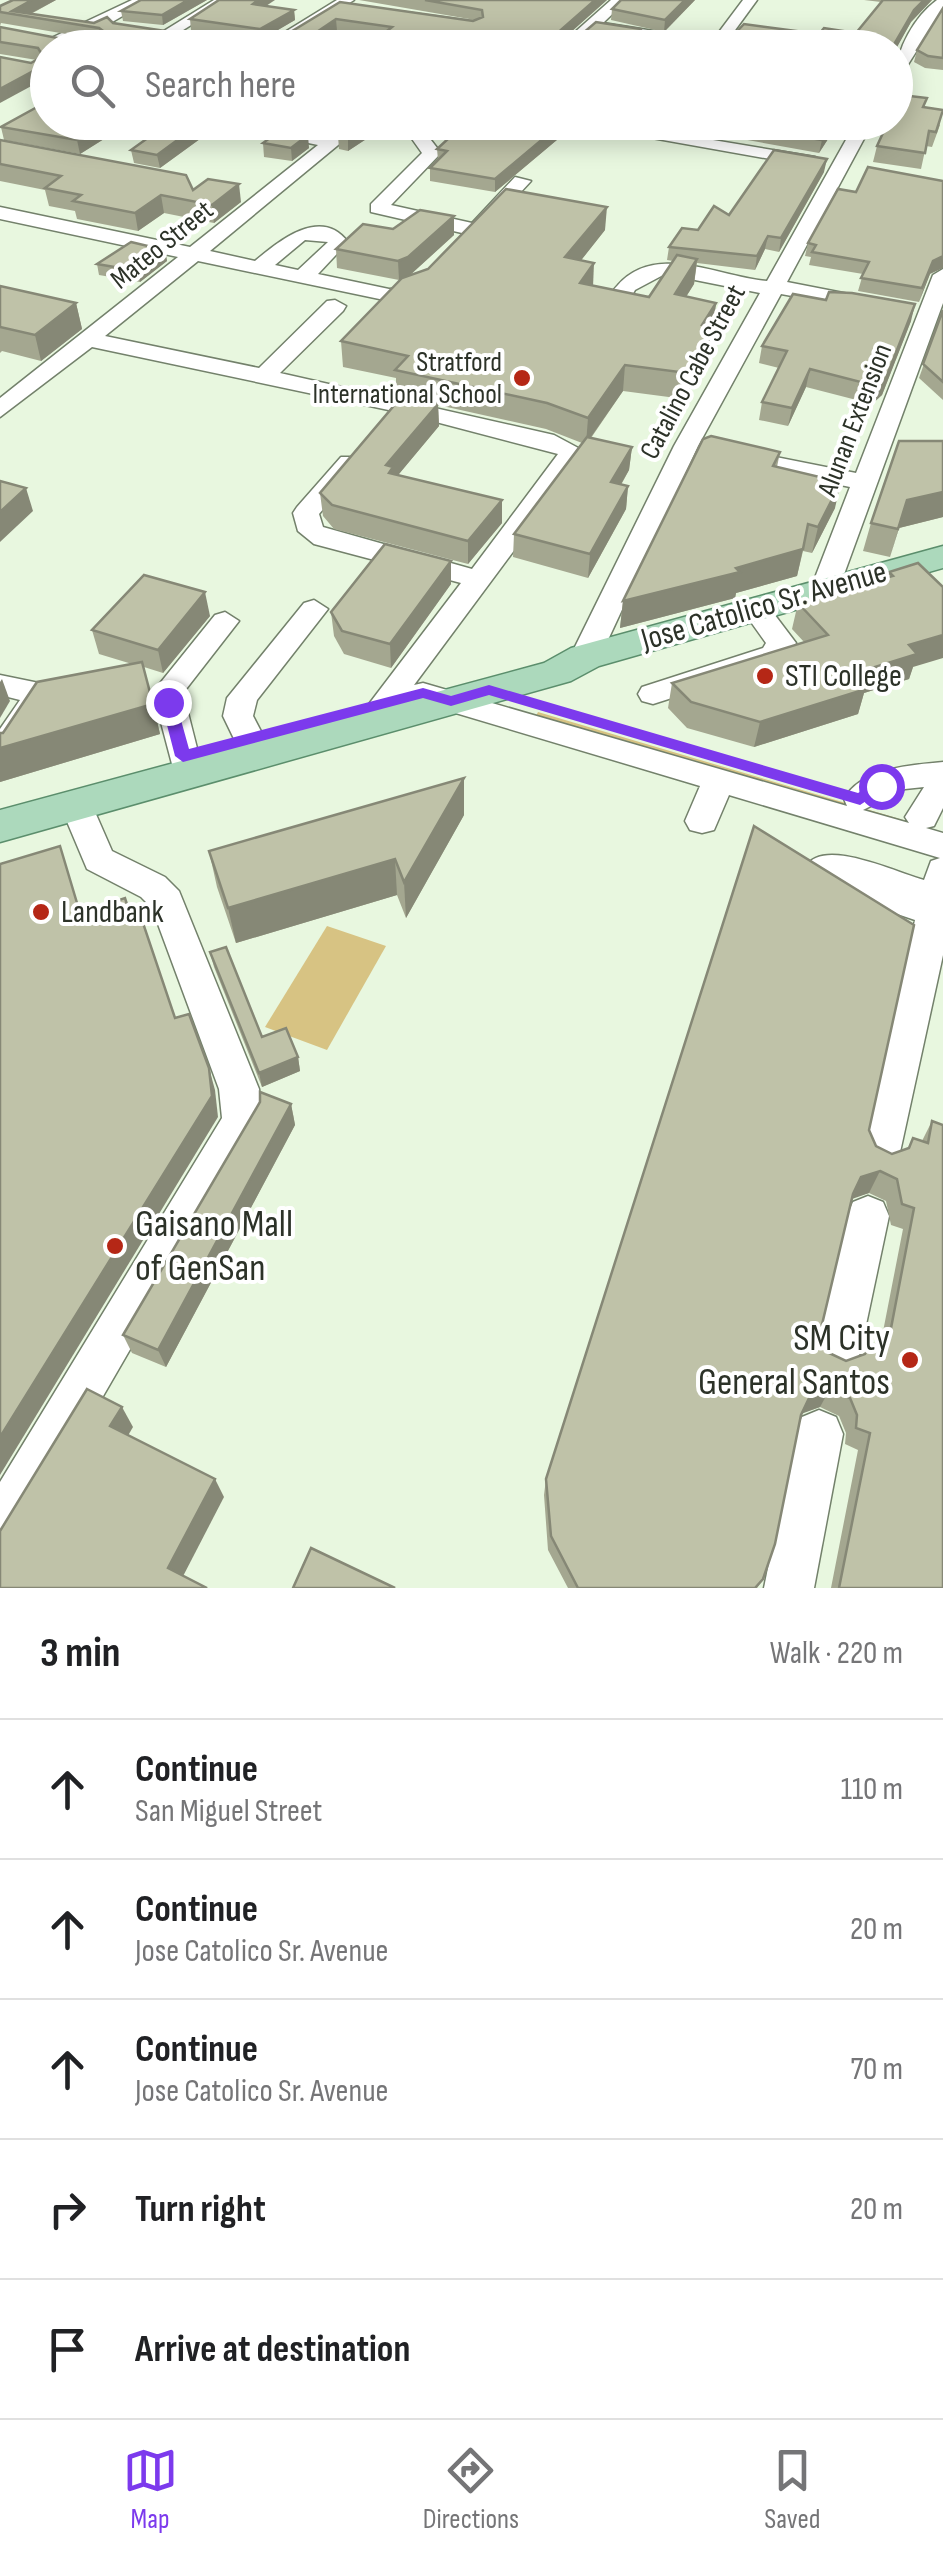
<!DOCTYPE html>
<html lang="en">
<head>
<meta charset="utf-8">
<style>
	body { margin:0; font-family:"Sofia Sans Condensed",sans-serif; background:#f2f2f2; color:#202124 }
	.stop { position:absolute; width:30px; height:30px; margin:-22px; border:8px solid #7c3aed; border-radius:50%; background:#fff }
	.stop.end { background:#7c3aed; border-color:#fff; box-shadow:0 2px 10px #0008 }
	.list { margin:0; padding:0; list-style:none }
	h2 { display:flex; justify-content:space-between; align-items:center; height:130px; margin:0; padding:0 40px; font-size:42px }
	h2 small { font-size:32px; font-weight:400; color:#757577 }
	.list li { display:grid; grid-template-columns:65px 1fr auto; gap:30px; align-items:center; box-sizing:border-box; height:140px; padding:0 40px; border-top:2px solid #e0e0e0 }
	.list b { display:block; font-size:38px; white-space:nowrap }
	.list p { margin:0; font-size:32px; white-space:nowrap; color:#757577 }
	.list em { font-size:32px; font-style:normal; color:#757577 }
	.icon { flex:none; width:55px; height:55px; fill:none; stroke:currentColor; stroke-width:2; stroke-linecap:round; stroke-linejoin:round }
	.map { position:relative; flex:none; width:943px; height:1588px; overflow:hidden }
	.search { position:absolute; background:#fff; box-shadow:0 5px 25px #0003; left:30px; right:30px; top:30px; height:110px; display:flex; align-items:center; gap:25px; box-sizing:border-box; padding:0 35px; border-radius:55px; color:#757577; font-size:38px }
	.sheet { height:830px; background:#fff }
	nav { display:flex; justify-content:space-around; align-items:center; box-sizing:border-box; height:140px; border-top:2px solid #e0e0e0; background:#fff; font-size:28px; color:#757577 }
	nav a { display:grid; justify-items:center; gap:5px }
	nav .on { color:#7c3aed }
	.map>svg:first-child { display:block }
	.green { fill:#d7c383 }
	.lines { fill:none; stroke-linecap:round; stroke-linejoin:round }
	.minor-casing { stroke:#73816b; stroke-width:3 }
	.major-casing { stroke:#5b8e6c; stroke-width:3 }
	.minor { fill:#fff; fill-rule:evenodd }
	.major { fill:#acd9bc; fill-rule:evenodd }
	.wall { fill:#a4a790; fill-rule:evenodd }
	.shaded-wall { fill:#868876 }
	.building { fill:#bfc2a8; stroke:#868876; stroke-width:2.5; fill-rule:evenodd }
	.route { fill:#7c3aed }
	.poi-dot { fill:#b52716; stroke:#fff; stroke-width:4 }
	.labels { text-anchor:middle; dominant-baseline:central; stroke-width:8; stroke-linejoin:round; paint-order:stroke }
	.far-street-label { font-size:28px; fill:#2c3228; stroke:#fff }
	.far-poi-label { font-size:28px; fill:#2c3228; stroke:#fff; text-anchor:end }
	.street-label { font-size:32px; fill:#2c3228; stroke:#fff }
	.poi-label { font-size:32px; fill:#2c3228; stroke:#fff; text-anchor:start }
	.near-poi-label { font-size:38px; fill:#2c3228; stroke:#fff; text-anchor:start }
</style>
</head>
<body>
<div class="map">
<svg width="943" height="1588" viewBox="0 0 943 1588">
	<rect width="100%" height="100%" fill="#e8f7df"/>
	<g class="green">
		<path d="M538 712 910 822 908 828 535 718Z"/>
		<path d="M327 926 386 946 327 1050 265 1027Z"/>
	</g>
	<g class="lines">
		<defs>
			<g id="minor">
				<path d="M132 0H150L95 32 55 45 47 40Z"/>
				<path d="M214 0H231L172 37 159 34Z"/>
				<path d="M337 0H354L278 48H259Z"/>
				<path d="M611 0H627L603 23 660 32 656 48H641L646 38 594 30 574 48H557Z"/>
				<path d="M743 0H757L722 48H707Z"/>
				<path d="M937 0H943V9L902 74 896 76C896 49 915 16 937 0Z"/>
				<path d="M206 122H247L326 139 347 122H366L210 251 255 261C279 241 321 206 348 242L318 274 389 289 403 288 427 274 437 280 415 298 389 301 198 261 105 336 259 368 327 301 335 300 346 306 343 311 280 373 554 435 582 450 579 463 414 685 423 683 847 806 844 799C861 768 911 765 943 762V808L934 826 926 828 943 833V955L897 1166 883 1172 869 1166 863 1153 915 920 815 886 806 867C822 837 895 872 924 880L931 861 940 858 729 795 714 830 702 833 690 830 685 821 700 786 412 700 408 693C397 708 392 717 373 711L369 704 461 583 314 544 298 531 293 513 297 507 341 457H359L362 462 359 467 319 514 323 527 472 569 558 454 398 412 92 347 0 417V398L178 257 0 219V207L190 247 318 145ZM305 240 328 242 298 270 275 265ZM924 787 905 817 909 823 863 810 905 789Z"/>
				<path d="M400 122H417L441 153 391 205 472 223 515 177 531 181 482 234 475 236 371 212V204L422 153Z"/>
				<path d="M562 122H605L815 157 824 162 815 167Z"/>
				<path d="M856 122H873L787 282 869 298 880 304 869 310 781 294 698 446 600 657 585 667 575 664 570 657 674 446 760 293 665 274 635 290 623 312H607C604 302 610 293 618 285 656 242 719 277 767 281Z"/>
				<path d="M943 269V303L839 588 835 594H815L811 588 850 487 735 463 723 456 735 449 856 473 933 275Z"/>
				<path d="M755 599 765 602 796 643 784 662 653 704 642 701 638 694 642 687 763 648 766 643 741 608Z"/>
				<path d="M314 600 328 609 257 700 253 716 265 739 260 747H238L223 716 227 698 304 603Z"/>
				<path d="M225 612 239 621 183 693 199 756 194 764H172L153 692 215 615Z"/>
				<path d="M0 675 39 683 51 699 11 761 0 764V729L20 700 0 695Z"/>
				<path d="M76 793 88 796 112 851 165 877 179 891 259 1089 262 1121 17 1545 0 1553V1482L222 1118 219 1089 152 908 141 897 87 869 60 805 64 796Z"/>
				<path d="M868 1196 883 1202 889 1216 860 1353 853 1369 837 1376 821 1369 814 1353 847 1216 853 1202Z"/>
				<path d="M819 1410 836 1417 843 1434 814 1588H764L795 1434 802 1417Z"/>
			</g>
			<path id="major" d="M943 546V568L599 666 571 681 0 842V810L544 663 571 648Z"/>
		</defs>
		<use href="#minor" class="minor-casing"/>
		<use href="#major" class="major-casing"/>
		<use href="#minor" class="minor"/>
		<use href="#major" class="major"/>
	</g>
	<g class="wall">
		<path d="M13 0H56L31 14 94 23H113L224 40 257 39 191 30 190 19 266 6 294 10 295 20 262 39H279L340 2 475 20 359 0H607L564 38 575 40 727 42 819 34 856 33 881 2 864 0H932L911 22 896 48H388L382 47V37L337 31 312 48H48V77L31 63 37 60 0 54V27L68 40H102L1 23 0 26V6Z"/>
		<path d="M207 0 163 25 123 21 121 11Z"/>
		<path d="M695 0 664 32 611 20 612 9Z"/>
		<path d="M943 8V70L925 68 914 62 917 50Z"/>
		<path d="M925 107 940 125 932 147 926 146 921 169 873 162 877 146Z"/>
		<path d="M131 122 80 154 4 140 1 127Z"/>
		<path d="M170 122H214L215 128 160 168 134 163 131 150Z"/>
		<path d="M280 122H341L327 133Z"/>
		<path d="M355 122H400V128L386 126 348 151 339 149 338 136Z"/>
		<path d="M421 122H568V127L564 134 495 192 430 181V168L438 160 437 149 450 137 431 133Z"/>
		<path d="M734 122H839L819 153 731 137Z"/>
		<path d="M0 140 193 190 241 202 214 223 164 213 138 231 77 219 75 211 49 206 45 190 0 181Z"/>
		<path d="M263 143 309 148 292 161 264 157Z"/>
		<path d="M824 172 779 252 765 249 755 270 697 263 694 284 686 297 716 303 713 327 715 328 711 353 684 399 623 391 591 438 632 447 629 470 621 485 628 486 626 509 588 578 513 557 514 534 582 443 546 429 438 405 439 426 398 475 502 500V523L468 564 334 529 323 516 320 493 402 397 396 396V378L343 367 341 341 402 279 399 280 337 268 336 249 393 229 454 216V235L409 276 605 230 581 260 593 285 649 297 673 261 667 260 669 247 729 215Z"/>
		<path d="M808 243 930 274 919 302 858 291 863 274 809 265 811 257 805 256Z"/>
		<path d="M165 250 167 261 140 282 99 275 97 264Z"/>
		<path d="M0 286 76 303 82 329 41 361 2 351 0 353Z"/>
		<path d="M943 310V400L919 378Z"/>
		<path d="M911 321 882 395 872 404 806 387 788 426 759 420 762 402 779 368 759 363 762 346Z"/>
		<path d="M943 441V517L899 528 890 557 863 551 871 523Z"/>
		<path d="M780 452 777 467 835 508 812 553 803 551 797 576 736 593 735 598 620 628 623 601Z"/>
		<path d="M918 563 913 667 909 679 864 693 858 714 754 747 687 728 668 708 672 683 804 642 792 629 798 603 887 577 889 572Z"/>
		<path d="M451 584 391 668 344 654 334 636 331 612Z"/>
		<path d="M210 616 163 673 144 667 160 734 0 782V733L132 664 99 654 92 630Z"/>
		<path d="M464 815 406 918 397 895 236 943 217 887 209 851Z"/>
		<path d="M210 952 262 1037 298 1057 300 1071 262 1087 214 967Z"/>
		<path d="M291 1104 295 1125 166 1367 132 1353 123 1335Z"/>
		<path d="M932 1121 943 1588H831L858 1450 845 1444 846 1433 839 1416 820 1407 802 1413 763 1579 757 1588H568L548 1550 544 1495 546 1479 869 1130 876 1146 892 1154 908 1148 913 1138 922 1141ZM869 1193 886 1201 891 1225 903 1229 880 1347 846 1361 827 1352 820 1333 852 1198Z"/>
	</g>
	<g class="shaded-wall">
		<path d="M32 0H56L26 16 12 11Z"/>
		<path d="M188 0H207L163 25 162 15Z"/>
		<path d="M258 0H275L254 14 253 4Z"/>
		<path d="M595 0H607L553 48 554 36Z"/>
		<path d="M685 0H695L664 32 665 20Z"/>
		<path d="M924 0H932L911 22 896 49V48H892L914 10Z"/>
		<path d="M294 10 295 20 261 40 260 29Z"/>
		<path d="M336 19 337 31 312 48H293Z"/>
		<path d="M48 63V77L0 103V89Z"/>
		<path d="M107 122H131L80 154 77 140Z"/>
		<path d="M203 122H214L215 128 160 168 157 155Z"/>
		<path d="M326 122H341L327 133Z"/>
		<path d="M371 122H386V126L348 151V138Z"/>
		<path d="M563 122H568V127L564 134 495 192V179Z"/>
		<path d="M833 122H839L819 153 822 140Z"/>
		<path d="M308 135 309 148 292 161 291 148Z"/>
		<path d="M827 159 824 172 779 252 781 238Z"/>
		<path d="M239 184 241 202 214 223 212 205Z"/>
		<path d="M161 195 164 213 138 231 135 213Z"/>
		<path d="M607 207 605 230 564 282 565 257Z"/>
		<path d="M454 216V235L409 276 399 280 398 261Z"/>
		<path d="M768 236 765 249 755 270 757 256Z"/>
		<path d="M165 250 167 261 140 282 138 271Z"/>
		<path d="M943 256V268L930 274 919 302 933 261Z"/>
		<path d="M697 259 694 284 672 319 675 294Z"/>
		<path d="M594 263 593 287 580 283Z"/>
		<path d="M76 303 82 329 41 361 35 335Z"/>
		<path d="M716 303 713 328 702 325Z"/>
		<path d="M915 304 911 321 882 395 872 404 876 386Z"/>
		<path d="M715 328 711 353 684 399 687 373Z"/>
		<path d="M625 365 623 391 586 444 588 418Z"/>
		<path d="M810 369 806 387 788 426 792 408Z"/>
		<path d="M438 404 439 426 394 480 386 465Z"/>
		<path d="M632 447 629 470 609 505 611 482Z"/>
		<path d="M841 482 835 508 812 553 818 527Z"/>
		<path d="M628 486 626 509 588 578 590 554Z"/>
		<path d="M26 488 33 511 0 542V512Z"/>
		<path d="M943 492V517L899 528 890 557 907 500Z"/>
		<path d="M502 500V523L468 564V541Z"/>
		<path d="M803 549 797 576 736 593 735 598 620 628 623 601Z"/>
		<path d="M451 561V584L391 668 390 644Z"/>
		<path d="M205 592 210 616 163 673 158 650Z"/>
		<path d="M943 635V658L913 667 909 679 864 693 858 714 754 747 760 722 909 645Z"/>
		<path d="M2 679 10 701 0 718V682Z"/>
		<path d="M153 704 160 734 0 782V748Z"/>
		<path d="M464 778V815L406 918 404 882Z"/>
		<path d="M395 859 397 895 236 943 228 908Z"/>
		<path d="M298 1057 300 1071 262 1087 259 1073Z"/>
		<path d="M209 1068 215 1090 218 1117 0 1475V1437Z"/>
		<path d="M291 1104 295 1125 166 1367 158 1350Z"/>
		<path d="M880 1171 869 1193 852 1199 861 1177Z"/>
		<path d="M830 1389 820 1407 801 1414 810 1396Z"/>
		<path d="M122 1407 133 1427 122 1446 110 1426Z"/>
		<path d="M215 1479 224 1497 179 1584 168 1568Z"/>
	</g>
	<g class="building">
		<path d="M13 0H32L12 11 94 23 107 17 113 23 224 40 279 39 340 2 473 21 483 17 482 10 425 0H595L554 36 575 40 596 22 641 29 642 40H657L662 33 727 42 744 24 819 34 824 28 856 33 883 0H924L914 10 892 48H425L433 42 382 35 392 27 336 19 293 48H48V63L0 89V57L31 63 43 56 38 48 0 42V27L68 40H106L110 36 99 28 0 12V6Z"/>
		<path d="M141 0H188L162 15 121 11Z"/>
		<path d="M219 0H258L253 4 294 10 260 29 190 19Z"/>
		<path d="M621 0H685L665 20 612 9Z"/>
		<path d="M943 8V58L928 56 917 50Z"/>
		<path d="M901 95 927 98 923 107 943 110 936 132 929 131 925 153 877 146 888 122H896V106Z"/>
		<path d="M48 101V122H107L77 140 1 127Z"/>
		<path d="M170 122H202L157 155 131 150Z"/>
		<path d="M355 122H371L348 138 338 136Z"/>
		<path d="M442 122H563L495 179 430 168 447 151 437 149 462 126Z"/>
		<path d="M734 122H833L822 140 733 124Z"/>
		<path d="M282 129 308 135 291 148 263 143Z"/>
		<path d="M0 140 186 175 193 190 208 179 239 184 212 205 161 195 135 213 73 201 81 195 45 188 61 176 0 164Z"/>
		<path d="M774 150 827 159 781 238 768 236 757 256 669 247 682 228 698 230 714 206 729 215Z"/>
		<path d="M868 167 943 181V256L933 261 922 288 861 278 869 262 812 252 816 245 808 243 838 189 856 192Z"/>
		<path d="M506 189 607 207 565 257 594 263 580 283 649 297 677 255 697 259 675 294 716 303 702 325 715 328 687 373 625 365 588 418 547 403 395 370 408 356 341 341 402 278 428 269Z"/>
		<path d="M420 210 454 216 408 257 398 261 336 249 363 224 393 229Z"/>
		<path d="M131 242 165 250 138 271 97 264Z"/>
		<path d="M0 286 76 303 35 335 0 327Z"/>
		<path d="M829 292 852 293 915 304 886 378 876 386 810 369 792 408 762 402 787 351 762 346 793 294 826 300Z"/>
		<path d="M943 310V382L923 364Z"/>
		<path d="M403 395 438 404 386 465 393 467 389 473 502 500 468 541 332 505 320 493Z"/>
		<path d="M711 436 780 452 773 466 841 482 818 527 808 524 803 549 736 568 740 572 623 601 703 439Z"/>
		<path d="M587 437 632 447 611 482 628 486 590 554 514 534Z"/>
		<path d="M899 441H943V492L907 500 898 529 871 523Z"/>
		<path d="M0 481 26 488 0 512Z"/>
		<path d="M385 544 451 561 390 644 342 631 331 612Z"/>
		<path d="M918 563 943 587V635L909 645 917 654 852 674 866 689 760 722 691 702 672 683 828 635 798 603 893 576 889 572Z"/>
		<path d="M144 575 205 592 158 650 92 630Z"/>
		<path d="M142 662 153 704 0 748V733H3L37 682Z"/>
		<path d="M464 778 404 882 395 859 228 908 209 851Z"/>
		<path d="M754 826 914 925 869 1130 876 1146 892 1154 909 1148 913 1138 928 1143 932 1121 943 1125V1588H839L870 1433 856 1428 857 1415 850 1398 830 1389 810 1396 801 1415 775 1544 763 1579 755 1588H578L551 1536 546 1479ZM880 1171 897 1179 902 1204 914 1208 887 1349 871 1343 865 1354 846 1361 827 1352 820 1333 853 1194 861 1177Z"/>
		<path d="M60 846 80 913 125 898 133 923 142 920 175 1018 189 1014 209 1068 212 1096 0 1437V864Z"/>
		<path d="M226 947 262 1037 286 1028 298 1057 259 1073 210 952Z"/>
		<path d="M260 1092 291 1104 158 1350 123 1335 260 1102Z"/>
		<path d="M87 1389 122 1407 110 1426 215 1479 168 1568 207 1588H0V1531Z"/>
		<path d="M311 1548 395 1588H293Z"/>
	</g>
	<path class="route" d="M489 685 858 793 881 780 889 786 860 805 489 695 451 706 423 698 183 762 175 756 161 702 168 696 176 702 189 749 423 688 451 696Z"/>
	<g class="poi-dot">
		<circle cx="522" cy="378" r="10"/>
		<circle cx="765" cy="676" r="10"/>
		<circle cx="41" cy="912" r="10"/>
		<circle cx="115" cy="1246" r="10"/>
		<circle cx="910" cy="1360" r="10"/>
	</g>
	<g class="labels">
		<g class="far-street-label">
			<text transform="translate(162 245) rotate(-39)">Mateo Street</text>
			<text transform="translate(693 372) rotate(-62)">Catalino Cabe Street</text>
			<text transform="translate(855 420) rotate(-69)">Alunan Extension</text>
		</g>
		<g class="far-poi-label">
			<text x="502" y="362">Stratford<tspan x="502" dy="32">International School</tspan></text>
		</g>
		<g class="street-label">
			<text transform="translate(764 606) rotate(-16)">Jose Catolico Sr. Avenue</text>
		</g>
		<g class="poi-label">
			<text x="785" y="676">STI College</text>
			<text x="61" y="912">Landbank</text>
		</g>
		<g class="near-poi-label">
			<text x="135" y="1224">Gaisano Mall<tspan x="135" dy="44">of GenSan</tspan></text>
			<text x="890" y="1338" text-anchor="end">SM City<tspan x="890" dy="44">General Santos</tspan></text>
		</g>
	</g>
</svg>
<div class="stop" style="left:881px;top:786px"></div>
<div class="stop end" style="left:168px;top:702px"></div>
<div class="search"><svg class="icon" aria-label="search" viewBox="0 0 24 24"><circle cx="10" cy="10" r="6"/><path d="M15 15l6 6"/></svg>Search here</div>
</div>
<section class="sheet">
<h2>3 min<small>Walk · 220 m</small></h2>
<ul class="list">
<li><svg class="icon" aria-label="ahead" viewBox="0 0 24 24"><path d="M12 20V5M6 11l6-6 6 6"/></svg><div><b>Continue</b><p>San Miguel Street</p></div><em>110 m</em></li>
<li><svg class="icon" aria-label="ahead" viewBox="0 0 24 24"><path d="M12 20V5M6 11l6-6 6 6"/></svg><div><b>Continue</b><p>Jose Catolico Sr. Avenue</p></div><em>20 m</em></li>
<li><svg class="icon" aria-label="ahead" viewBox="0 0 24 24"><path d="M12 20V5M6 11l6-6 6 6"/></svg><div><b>Continue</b><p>Jose Catolico Sr. Avenue</p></div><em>70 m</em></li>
<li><svg class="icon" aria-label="right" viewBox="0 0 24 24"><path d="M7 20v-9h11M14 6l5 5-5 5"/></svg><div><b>Turn right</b></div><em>20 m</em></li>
<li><svg class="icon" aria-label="arrive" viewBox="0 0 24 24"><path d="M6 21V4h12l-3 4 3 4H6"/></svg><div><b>Arrive at destination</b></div></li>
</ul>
</section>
<nav>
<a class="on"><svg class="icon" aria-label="map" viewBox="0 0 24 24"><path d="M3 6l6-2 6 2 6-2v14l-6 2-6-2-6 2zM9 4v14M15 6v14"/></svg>Map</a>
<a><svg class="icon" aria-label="directions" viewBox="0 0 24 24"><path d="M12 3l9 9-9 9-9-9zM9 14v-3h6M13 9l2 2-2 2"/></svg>Directions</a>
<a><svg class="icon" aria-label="saved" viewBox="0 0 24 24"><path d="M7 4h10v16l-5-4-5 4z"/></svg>Saved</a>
</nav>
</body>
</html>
